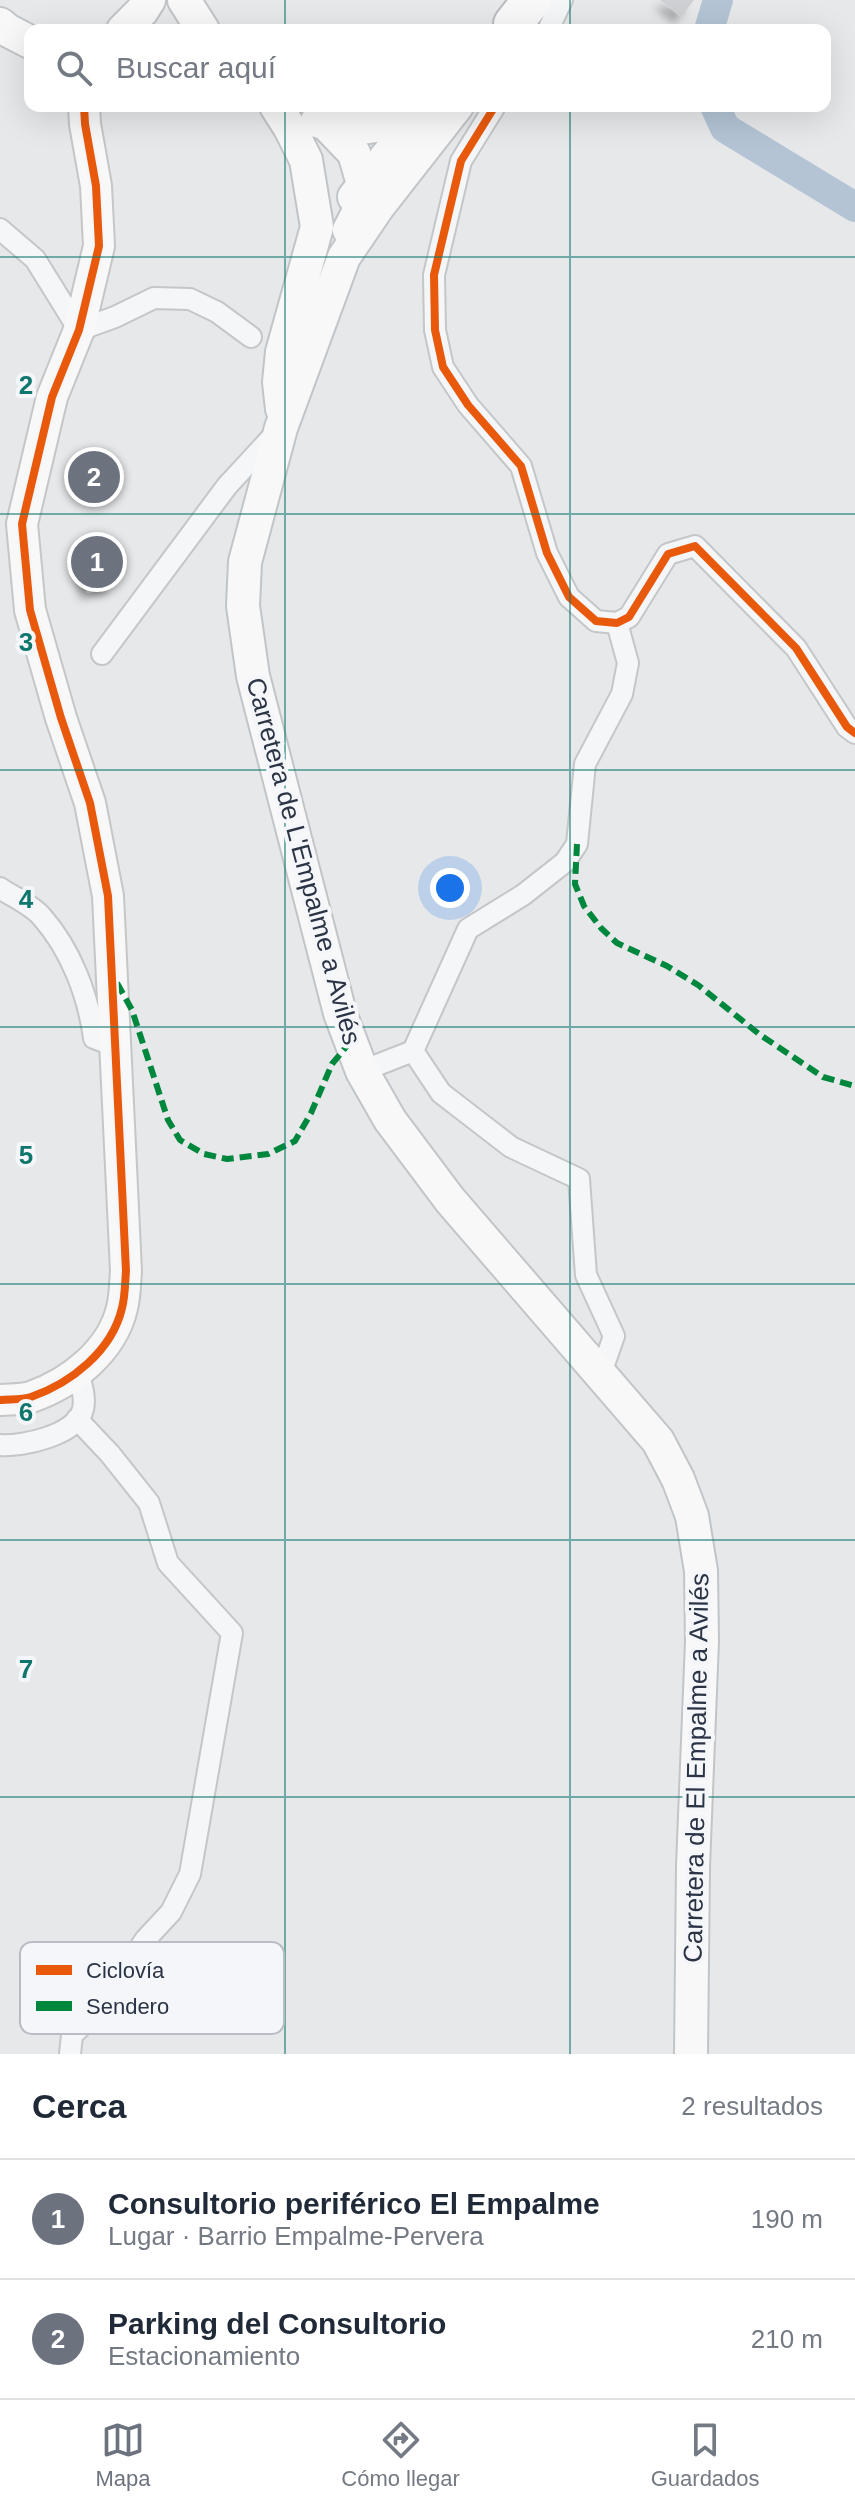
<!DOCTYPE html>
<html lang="es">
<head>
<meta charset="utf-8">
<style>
	body { margin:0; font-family:Helvetica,sans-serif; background:#f6f6f7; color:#1f2937 }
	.you { position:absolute; left:450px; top:888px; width:28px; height:28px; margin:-20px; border:6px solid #fff; border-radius:50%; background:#1a73e8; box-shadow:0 0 0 12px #1a73e833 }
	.badge { display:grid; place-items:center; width:52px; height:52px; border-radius:50%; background:#6c737f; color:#fff; font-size:26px; font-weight:700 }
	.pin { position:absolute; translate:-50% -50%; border:4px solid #fff; box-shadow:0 2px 8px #0006 }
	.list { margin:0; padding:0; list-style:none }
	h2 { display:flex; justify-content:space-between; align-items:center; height:104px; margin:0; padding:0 32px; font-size:34px }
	h2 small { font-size:26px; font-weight:400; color:#747a83 }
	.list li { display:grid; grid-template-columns:52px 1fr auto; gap:24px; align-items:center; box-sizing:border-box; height:120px; padding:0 32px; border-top:2px solid #e0e1e3 }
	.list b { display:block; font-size:30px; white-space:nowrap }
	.list p { margin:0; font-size:26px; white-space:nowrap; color:#747a83 }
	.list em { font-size:26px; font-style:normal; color:#747a83 }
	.icon { flex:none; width:44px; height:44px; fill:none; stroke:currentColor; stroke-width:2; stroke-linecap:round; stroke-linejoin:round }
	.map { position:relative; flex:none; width:855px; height:2054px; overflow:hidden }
	.search { position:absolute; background:#fff; box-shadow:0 8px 32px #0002; left:24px; right:24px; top:24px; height:88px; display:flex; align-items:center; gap:20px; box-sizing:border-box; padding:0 28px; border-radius:16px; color:#747a83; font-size:30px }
	.sheet { height:344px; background:#fff }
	nav { display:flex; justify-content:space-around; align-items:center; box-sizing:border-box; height:112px; border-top:2px solid #e0e1e3; background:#fff; font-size:22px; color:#747a83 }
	nav a { display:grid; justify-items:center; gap:4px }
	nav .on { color:#6c737f }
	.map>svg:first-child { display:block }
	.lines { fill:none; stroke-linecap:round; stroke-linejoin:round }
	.river { stroke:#b4c4d5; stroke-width:30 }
	.building { fill:#ced0d3; filter:url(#shadow) }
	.street-casing { stroke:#c4c6c8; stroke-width:24 }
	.secondary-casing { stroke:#c4c6c8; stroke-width:34 }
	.primary-casing { stroke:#c2c5c8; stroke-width:36 }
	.highway-casing { stroke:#b8bbbf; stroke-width:42 }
	.street { stroke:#f5f6f7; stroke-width:20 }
	.secondary { stroke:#f8f8f8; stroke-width:30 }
	.primary { stroke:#f8f8f8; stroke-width:32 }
	.highway { stroke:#f8f8f8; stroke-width:38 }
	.quiet { stroke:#00873e; stroke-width:6; stroke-dasharray:12 6; stroke-linecap:butt }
	.cycleway-casing { stroke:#f4f6f9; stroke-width:13 }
	.cycleway { stroke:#e8590c; stroke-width:8 }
	.grid { fill:none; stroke:#0f766e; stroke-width:2; stroke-opacity:0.55 }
	.labels { text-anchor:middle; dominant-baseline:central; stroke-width:8; stroke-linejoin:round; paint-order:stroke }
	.street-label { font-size:26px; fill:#2b3445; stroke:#f4f6f9 }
	.key { fill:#f4f6f9; stroke:#b8bcc3; stroke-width:2 }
	.key-label { font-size:22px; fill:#2b3445 }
	.grid-label { font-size:26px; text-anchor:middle; font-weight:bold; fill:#0f766e; stroke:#f4f6f9; stroke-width:8; stroke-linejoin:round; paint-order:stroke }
</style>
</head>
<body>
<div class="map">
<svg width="855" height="2054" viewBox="0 0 855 2054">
	<defs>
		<filter id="shadow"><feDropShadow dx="-7" dy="7" stdDeviation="4" flood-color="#0004"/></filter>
	</defs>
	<rect width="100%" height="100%" fill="#e6e8ea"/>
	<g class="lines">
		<g class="river">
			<path d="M709 30 718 0"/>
			<path d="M715 106 725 128 855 207"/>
		</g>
	</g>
	<g class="building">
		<path d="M660 0H694L681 17Z"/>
		<path d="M84 538 109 540 114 587 87 593 81 566Z"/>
	</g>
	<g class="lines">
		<defs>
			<g id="street">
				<path d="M548 30 562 0"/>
				<path d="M495 106 461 161 434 275 435 330 443 367 468 405 521 466 547 553 569 597 596 621 617 623 629 617 668 554 695 546 796 648 847 727 855 733"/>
				<path d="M0 229 35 259 79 330 115 317 154 298 190 299 217 312 251 337"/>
				<path d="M102 654 227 486 275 434"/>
				<path d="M0 888C13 897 32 905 42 917 71 950 88 995 94 1038L115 1046"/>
				<path d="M413 1051 441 1093 511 1147 579 1179 586 1275 614 1336 601 1373"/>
				<path d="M362 1071 413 1051 468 929 523 895 565 862 577 844 585 764 622 694 628 663 617 623"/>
				<path d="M0 1445C22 1447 77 1435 83 1409 86 1397 81 1383 78 1371"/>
				<path d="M70 2054 72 2035 100 2008 145 1940 171 1912 190 1874 232 1633 168 1563 149 1503 110 1454 77 1419"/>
			</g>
			<path id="secondary" d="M0 1400C10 1399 22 1400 31 1397 71 1383 112 1351 122 1308 125 1297 125 1283 126 1271L108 896 90 803 61 718 30 610 22 524 52 397 79 330 99 246 96 186 85 124 84 106"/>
			<g id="primary">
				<path d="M184 0 203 30"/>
				<path d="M0 24 7 30 30 42"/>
				<path d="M123 30 142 11 149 0"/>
				<path d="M276 106 290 128 306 160 317 227 282 352 279 382 282 409"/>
				<path d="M457 106 378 207 344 257 281 428 245 562 243 606 253 676 340 1013 362 1071 390 1120 450 1200 658 1441 678 1479 692 1516 701 1571 702 1641 693 1866 691 2054"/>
				<path d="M317 121C350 132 389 131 415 106"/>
				<path d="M327 125 354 153 363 184 364 201 349 230"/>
				<path d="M354 197 427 106"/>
			</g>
			<path id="highway" d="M513 24 532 0"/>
		</defs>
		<use href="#street" class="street-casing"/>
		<use href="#secondary" class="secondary-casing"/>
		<use href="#primary" class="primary-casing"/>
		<use href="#highway" class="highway-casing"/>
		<use href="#street" class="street"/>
		<use href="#secondary" class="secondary"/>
		<use href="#primary" class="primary"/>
		<use href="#highway" class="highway"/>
		<g class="quiet">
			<path d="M577 844 575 884 584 906 601 928 617 943 667 966 698 985 759 1034 823 1077 855 1086"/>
			<path d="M117 983 132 1010 168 1120 180 1140 204 1154 227 1159 268 1154 295 1141 311 1113 332 1064 351 1041"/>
		</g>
		<defs>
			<g id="cycleway">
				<path d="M495 106 461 161 434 275 435 330 443 367 468 405 521 466 547 553 569 597 596 621 617 623 629 617 668 554 695 546 796 648 847 727 855 733"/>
				<path d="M0 1400C10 1399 22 1400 31 1397 71 1383 112 1351 122 1308 125 1297 125 1283 126 1271L108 896 90 803 61 718 30 610 22 524 52 397 79 330 99 246 96 186 85 124 84 106"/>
			</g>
		</defs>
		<use href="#cycleway" class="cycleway-casing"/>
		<use href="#cycleway" class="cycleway"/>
	</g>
	<path class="grid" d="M285 0V30M570 0V30M285 106V2054M570 106V2054M0 257H855M0 514H855M0 770H855M0 1027H855M0 1284H855M0 1540H855M0 1797H855"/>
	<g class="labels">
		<g class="street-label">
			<text transform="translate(304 861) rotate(75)">Carretera de L'Empalme a Avilés</text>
			<text transform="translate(696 1768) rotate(-89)">Carretera de El Empalme a Avilés</text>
		</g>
	</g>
	<rect x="20" y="1942" width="264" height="92" rx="12" class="key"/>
	<rect x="36" y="1965" width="36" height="10" fill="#e8590c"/>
	<rect x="36" y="2001" width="36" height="10" fill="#00873e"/>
	<g class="key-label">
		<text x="86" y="1978">Ciclovía</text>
		<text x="86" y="2014">Sendero</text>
	</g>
	<g class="grid-label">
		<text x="26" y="394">2</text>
		<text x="26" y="651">3</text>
		<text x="26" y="908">4</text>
		<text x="26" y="1164">5</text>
		<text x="26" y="1421">6</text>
		<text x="26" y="1678">7</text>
	</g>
</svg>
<div class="you"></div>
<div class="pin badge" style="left:97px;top:562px">1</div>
<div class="pin badge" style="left:94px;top:477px">2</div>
<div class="search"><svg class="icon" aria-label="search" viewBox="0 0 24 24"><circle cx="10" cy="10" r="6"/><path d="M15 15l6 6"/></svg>Buscar aquí</div>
</div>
<section class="sheet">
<h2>Cerca<small>2 resultados</small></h2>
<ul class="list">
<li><span class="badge">1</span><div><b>Consultorio periférico El Empalme</b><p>Lugar · Barrio Empalme-Pervera</p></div><em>190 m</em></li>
<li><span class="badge">2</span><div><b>Parking del Consultorio</b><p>Estacionamiento</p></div><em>210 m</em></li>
</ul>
</section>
<nav>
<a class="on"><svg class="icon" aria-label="map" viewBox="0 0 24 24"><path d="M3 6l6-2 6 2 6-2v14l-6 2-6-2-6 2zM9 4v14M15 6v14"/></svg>Mapa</a>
<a><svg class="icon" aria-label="directions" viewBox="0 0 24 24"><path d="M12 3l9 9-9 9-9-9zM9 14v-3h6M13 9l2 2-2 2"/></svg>Cómo llegar</a>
<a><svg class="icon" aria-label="saved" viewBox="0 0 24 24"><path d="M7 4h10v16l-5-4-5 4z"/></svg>Guardados</a>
</nav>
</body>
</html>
